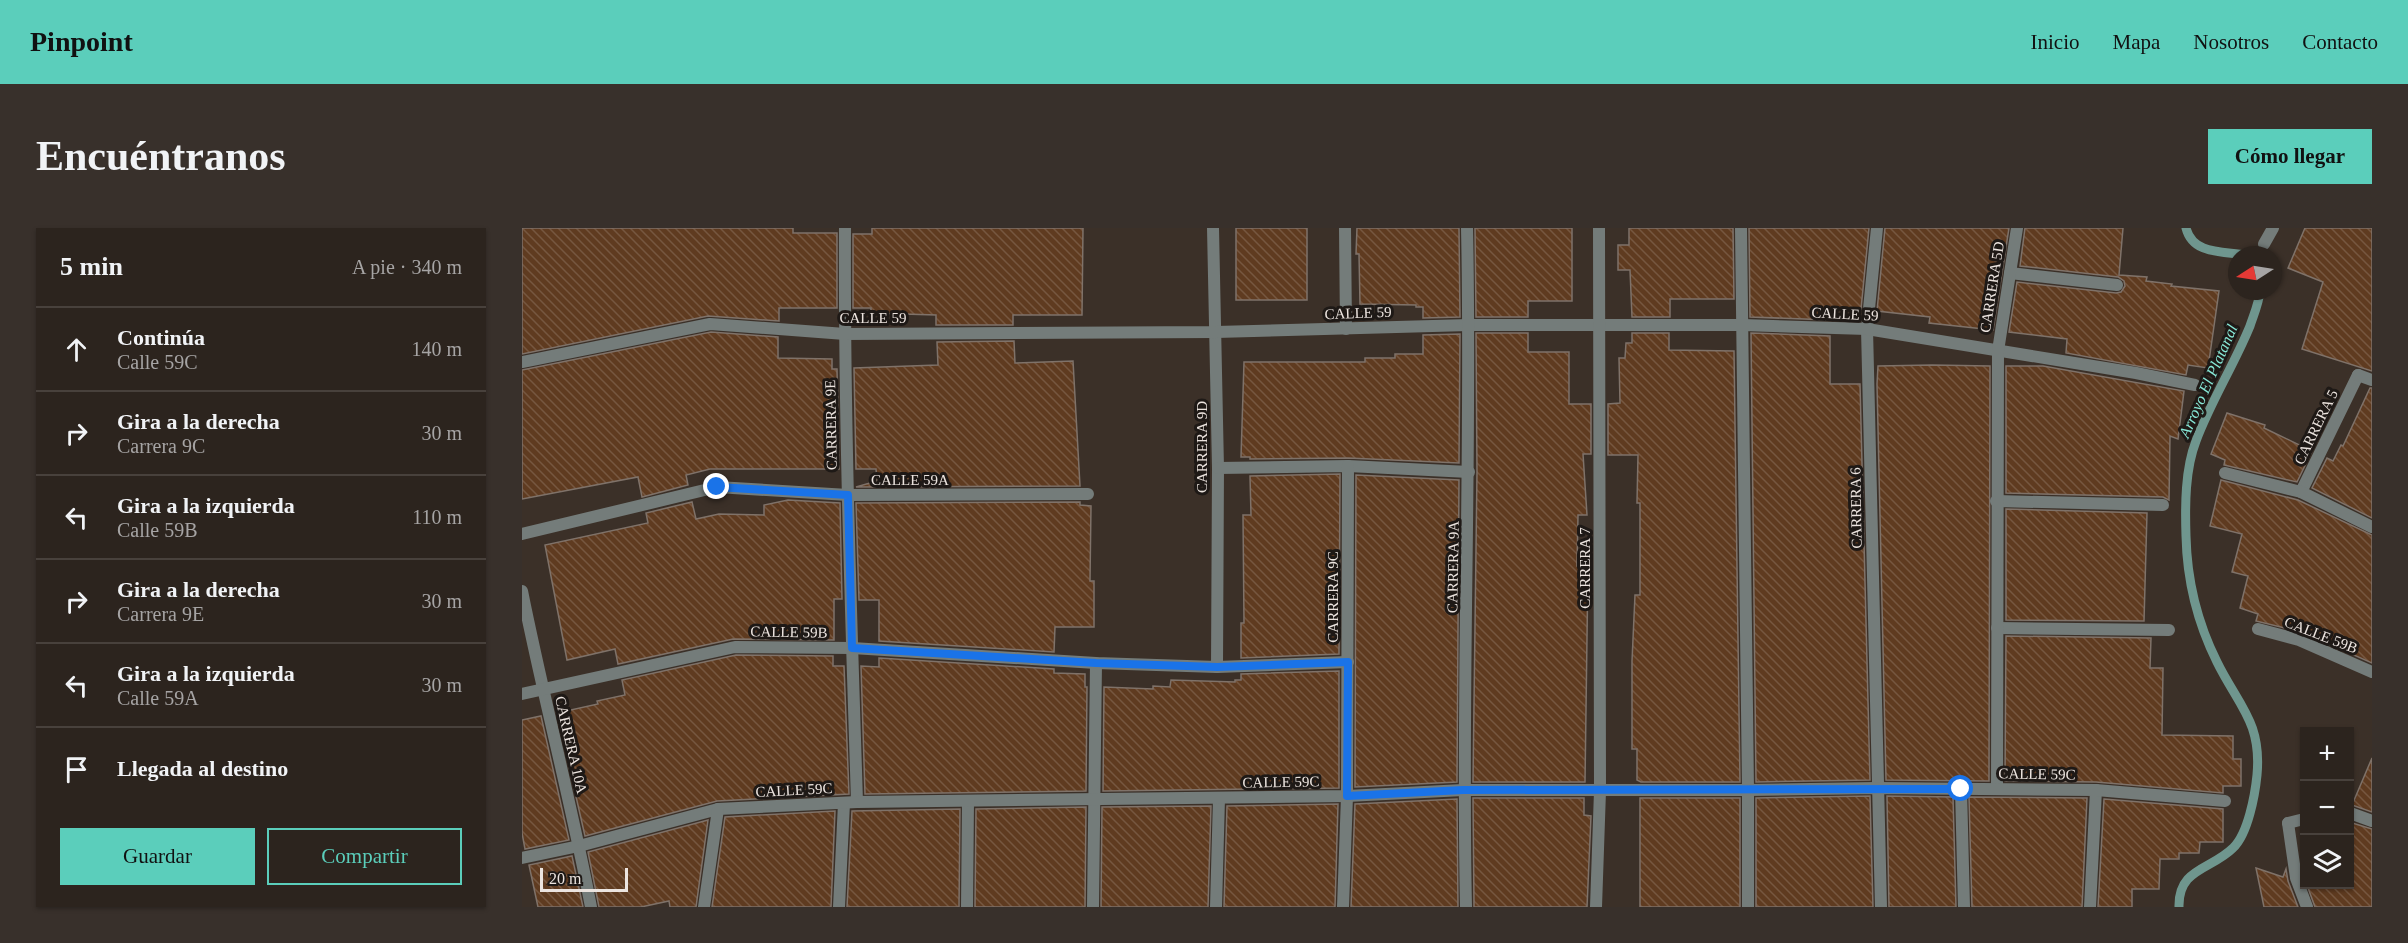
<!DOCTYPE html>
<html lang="es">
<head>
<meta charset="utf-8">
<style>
	body { margin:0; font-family:"Times New Roman",serif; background:#38302b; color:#f1f3f6 }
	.controls { position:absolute; right:18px; bottom:18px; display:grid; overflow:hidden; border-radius:0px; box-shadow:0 2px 4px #0004 }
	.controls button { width:54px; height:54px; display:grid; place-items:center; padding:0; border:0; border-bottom:2px solid #48413c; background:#2c241e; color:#f1f3f6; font:30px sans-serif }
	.compass { position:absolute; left:1706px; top:18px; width:54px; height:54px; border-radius:50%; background:#2c241e; box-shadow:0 2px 4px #0004; rotate:258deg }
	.scale { position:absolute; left:18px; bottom:15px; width:88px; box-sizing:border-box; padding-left:6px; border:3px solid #ece4df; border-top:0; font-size:16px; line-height:21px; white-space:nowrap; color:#ece4df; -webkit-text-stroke:4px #1e1916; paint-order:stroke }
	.stop { position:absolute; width:18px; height:18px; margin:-14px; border:4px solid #1a73e8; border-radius:50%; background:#fff }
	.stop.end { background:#1a73e8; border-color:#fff; box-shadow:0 2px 6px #0008 }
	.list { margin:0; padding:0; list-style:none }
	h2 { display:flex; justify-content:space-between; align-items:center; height:78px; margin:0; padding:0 24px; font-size:26px }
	h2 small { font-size:20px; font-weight:400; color:#a6a4a4 }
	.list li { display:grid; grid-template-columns:39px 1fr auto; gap:18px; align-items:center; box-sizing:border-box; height:84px; padding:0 24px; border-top:2px solid #48413c }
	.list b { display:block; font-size:22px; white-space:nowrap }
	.list p { margin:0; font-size:20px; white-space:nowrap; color:#a6a4a4 }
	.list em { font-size:20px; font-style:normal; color:#a6a4a4 }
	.actions { display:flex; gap:12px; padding:18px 24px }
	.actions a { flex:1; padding:14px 0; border:2px solid #5bcebb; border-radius:0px; text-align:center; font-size:21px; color:#5bcebb }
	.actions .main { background:#5bcebb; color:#111 }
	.icon { flex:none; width:33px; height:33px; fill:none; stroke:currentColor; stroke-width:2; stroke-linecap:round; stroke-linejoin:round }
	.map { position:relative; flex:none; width:1850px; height:679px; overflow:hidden; border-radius:0px }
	header { display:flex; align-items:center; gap:36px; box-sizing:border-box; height:84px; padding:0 30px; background:#5bcebb; color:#111 }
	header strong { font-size:28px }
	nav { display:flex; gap:33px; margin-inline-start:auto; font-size:21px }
	.intro { display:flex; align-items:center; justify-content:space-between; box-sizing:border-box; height:144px; padding:0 36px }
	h1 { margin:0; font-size:42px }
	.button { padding:15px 27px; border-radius:0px; background:#5bcebb; color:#111; font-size:21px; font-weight:700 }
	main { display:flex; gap:36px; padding:0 36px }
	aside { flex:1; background:#2c241e; border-radius:0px; box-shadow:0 2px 4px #0004 }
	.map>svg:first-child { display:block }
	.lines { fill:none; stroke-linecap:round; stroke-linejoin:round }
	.stream { stroke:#6f968e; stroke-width:9 }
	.building { fill:url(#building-back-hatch); stroke:#7f7269; stroke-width:1.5 }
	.lane { stroke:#747c7a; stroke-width:12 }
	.street { stroke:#747c7a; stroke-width:12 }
	.route { stroke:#1a73e8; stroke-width:8 }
	.labels { text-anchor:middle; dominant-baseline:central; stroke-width:6; stroke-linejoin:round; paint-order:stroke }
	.street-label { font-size:15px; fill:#ece4df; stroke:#1e1916 }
	.water-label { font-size:16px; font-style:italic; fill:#88e8d7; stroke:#1e1916 }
</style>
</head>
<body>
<header>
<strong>Pinpoint</strong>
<nav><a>Inicio</a><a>Mapa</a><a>Nosotros</a><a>Contacto</a></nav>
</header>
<div class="intro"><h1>Encuéntranos</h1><a class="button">Cómo llegar</a></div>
<main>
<aside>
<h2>5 min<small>A pie · 340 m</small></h2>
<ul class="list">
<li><svg class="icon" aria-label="ahead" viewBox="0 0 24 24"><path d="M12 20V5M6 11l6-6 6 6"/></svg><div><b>Continúa</b><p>Calle 59C</p></div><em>140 m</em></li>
<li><svg class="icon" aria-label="right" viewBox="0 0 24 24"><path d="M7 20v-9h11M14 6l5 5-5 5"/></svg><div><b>Gira a la derecha</b><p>Carrera 9C</p></div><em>30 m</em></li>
<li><svg class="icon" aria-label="left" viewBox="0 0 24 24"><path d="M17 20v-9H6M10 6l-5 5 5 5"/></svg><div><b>Gira a la izquierda</b><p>Calle 59B</p></div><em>110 m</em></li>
<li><svg class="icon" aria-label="right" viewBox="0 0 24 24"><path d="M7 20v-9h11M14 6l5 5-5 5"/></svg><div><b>Gira a la derecha</b><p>Carrera 9E</p></div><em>30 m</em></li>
<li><svg class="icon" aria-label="left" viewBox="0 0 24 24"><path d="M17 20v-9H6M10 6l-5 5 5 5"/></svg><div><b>Gira a la izquierda</b><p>Calle 59A</p></div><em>30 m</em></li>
<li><svg class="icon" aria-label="arrive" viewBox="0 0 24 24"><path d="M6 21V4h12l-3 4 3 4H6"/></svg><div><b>Llegada al destino</b></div></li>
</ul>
<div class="actions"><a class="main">Guardar</a><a>Compartir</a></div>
</aside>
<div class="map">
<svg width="1850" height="679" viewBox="0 0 1850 679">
	<defs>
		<pattern id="building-back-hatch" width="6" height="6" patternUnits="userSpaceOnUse" patternTransform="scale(1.5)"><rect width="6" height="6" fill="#5f3b20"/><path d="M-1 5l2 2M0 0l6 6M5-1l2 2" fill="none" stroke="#765740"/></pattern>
	</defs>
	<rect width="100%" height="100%" fill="#3b3028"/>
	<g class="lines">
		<g class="stream">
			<path d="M1664 0C1671 27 1701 23 1724 27"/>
			<path d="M1657 679C1656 640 1689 642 1711 620 1726 606 1733 567 1735 547 1740 494 1716 477 1695 434 1675 394 1665 353 1664 308 1663 278 1663 241 1674 213 1689 173 1712 137 1728 98 1732 86 1737 75 1738 63"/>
		</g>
	</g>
	<g class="building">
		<path d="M0 0H271V5H315V80H257V93L186 88 0 126Z"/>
		<path d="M350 0H561L560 87H491V97H414V87L349 85V80H331V6H350Z"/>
		<rect x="714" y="0" width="71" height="72"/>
		<path d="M835 0H937L938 89 901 90V79H894V77L838 76 837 26H834Z"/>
		<path d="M953 0H1050V73H1006V89H954Z"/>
		<path d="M1107 0H1211L1212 71H1148V89H1110L1108 42H1096V17H1107Z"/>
		<path d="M1227 0H1347L1339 81 1308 80V92L1228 89Z"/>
		<path d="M1363 0H1487L1471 102 1407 95 1408 89 1355 83Z"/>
		<path d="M1503 0H1601L1597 47 1625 49 1624 53 1650 56 1649 58 1697 63 1686 140 1666 137 1664 147 1544 125 1545 111 1487 104 1495 54 1594 65 1599 64 1603 58 1602 53 1596 49 1498 38Z"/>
		<path d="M1783 0H1850V143L1780 121 1801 54 1766 40Z"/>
		<path d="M189 104 256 109V130L310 131V141H315L317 241H188L164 247 166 257 120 269 116 249 0 271V142Z"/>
		<path d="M954 105H1006V124H1047V176H1069V226H1061L1065 287H1056L1055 338H1066L1063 554H951L955 244Z"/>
		<path d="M1110 105H1147V122L1212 123 1218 554H1119L1115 552V521H1110V433L1113 367H1118V275H1115L1116 227H1086V176L1098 175 1097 130H1103L1104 115H1110Z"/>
		<path d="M1229 105 1308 108V156H1338L1348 552 1234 554Z"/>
		<path d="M938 106 937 235 826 230 728 231V229H719L722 134H843V130H873V126H901V107Z"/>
		<path d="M492 113 493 135 551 133 558 258 334 259 355 253 354 241H334L332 140 416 137 415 114Z"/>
		<path d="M1410 137 1468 138 1467 553 1364 552 1355 156 1356 138Z"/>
		<path d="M1484 138H1521L1662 163 1656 211 1648 208 1647 272 1641 269 1484 265Z"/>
		<path d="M1848 160H1850V290L1790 260 1805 230 1811 233 1819 217 1821 218Z"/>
		<path d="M1705 185 1743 197 1742 200 1790 223 1775 254 1702 237 1703 232 1689 226Z"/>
		<path d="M818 246 817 426 719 430V395H722L721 287H729L728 248Z"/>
		<path d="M834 247 937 252 935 554 833 559Z"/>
		<path d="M1699 252 1776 272 1850 307V435L1780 404 1734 393 1736 386 1718 380 1726 348 1710 344 1720 306 1688 298Z"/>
		<path d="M266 272 318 275 320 371H312V412L211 411 96 436 93 421 45 432 23 317 126 295 124 285 170 274 174 291 197 286 242 287V277Z"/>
		<path d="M558 274V277L569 278 568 353H572V399H533L532 424 357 413V372H337L334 275Z"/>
		<path d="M1484 281 1625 285 1622 393 1484 392Z"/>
		<path d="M1484 408 1629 410 1628 440H1641L1640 507 1711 508V531H1719V558H1701V565L1574 554 1483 553Z"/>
		<path d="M214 427 311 428V438H322L327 566 195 573 63 608 35 485 76 476 75 473 103 467 100 452Z"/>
		<path d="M357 430 532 441V445L563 446V459H565L564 563 343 566 339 438 357 439Z"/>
		<path d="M817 443V560L581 563 582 459 631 461V458L648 459 649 452 713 454V452H719V446Z"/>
		<path d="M19 488 47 612 3 621 0 605V492Z"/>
		<path d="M1850 530V584L1830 577Z"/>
		<path d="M1348 568 1351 679H1234V570Z"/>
		<path d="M1365 568 1431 569 1434 679H1367Z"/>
		<path d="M1447 569 1565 570 1560 679H1450Z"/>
		<path d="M951 570H1062V587L1069 588 1065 679H952Z"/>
		<rect x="1118" y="570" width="100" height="109"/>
		<path d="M935 571 936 679H829L833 576Z"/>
		<path d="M1582 571 1701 581V614H1678L1677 625H1657V631H1638L1637 661H1610V679H1576Z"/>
		<path d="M816 576 813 679H702L705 578Z"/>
		<path d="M689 578 686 679H579L580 579Z"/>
		<path d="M564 579 563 679H453L454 581Z"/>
		<path d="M438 581 437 679H325L330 583Z"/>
		<path d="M313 583 309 679H190L203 589Z"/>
		<path d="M186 592 174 679H148L147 673 119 679H77L66 624Z"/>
		<path d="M1827 594 1850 601V679H1793L1785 657H1827Z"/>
		<path d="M50 628 61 679H16L7 637Z"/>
		<path d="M1734 640 1761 649 1764 641 1766 653 1776 679H1742Z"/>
	</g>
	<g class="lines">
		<g class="lane">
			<path d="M1488 45 1595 57"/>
			<path d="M1779 264 1836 147"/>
			<path d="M1474 273 1641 277"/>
			<path d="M1475 400 1647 402"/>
			<path d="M1766 595 1774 650 1785 679"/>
			<path d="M317 679 322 575"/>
			<path d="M445 679 446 573"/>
			<path d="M571 679 574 435"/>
			<path d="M694 679 697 570"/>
			<path d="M1568 679 1574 562"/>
		</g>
		<g class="street">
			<path d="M323 0C322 191 329 382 335 574"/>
			<path d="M691 0 696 240 695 439"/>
			<path d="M823 0 824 101"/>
			<path d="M1219 0 1226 562V679"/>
			<path d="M1355 0 1345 101 1359 679"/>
			<path d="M1742 16 1751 0"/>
			<path d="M0 134 188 96 323 106 694 104 947 97H1221L1345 101 1614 145 1673 157"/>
			<path d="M1836 147 1850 152"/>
			<path d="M696 240 826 238 947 244"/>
			<path d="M1703 245 1779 264 1850 299"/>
			<path d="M0 306 195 259 326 267 566 266"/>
			<path d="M0 363C21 468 49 573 69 679"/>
			<path d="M1736 401 1777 412 1850 444"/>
			<path d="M0 466 213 419 330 420 574 435 695 439 826 434"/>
			<path d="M1439 561 1442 679"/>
			<path d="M1475 561 1476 123 1495 0"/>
			<path d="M1828 585 1850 593"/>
			<path d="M1766 595 1782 591"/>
			<path d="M0 630 57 618 196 581 335 574 825 568 941 562H1226L1355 560 1574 562 1703 573"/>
			<path d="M182 679 196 581"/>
			<path d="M821 679 825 568 826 238"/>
			<path d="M944 679C939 453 950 226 945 0"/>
			<path d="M1074 679 1078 563 1077 0"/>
		</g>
	</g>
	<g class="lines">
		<path class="route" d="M195 259 326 267 330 420 574 435 695 439 826 434 825 568 941 562 1439 561"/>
	</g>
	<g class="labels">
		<g class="street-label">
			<text transform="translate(1470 59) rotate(-81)">CARRERA 5D</text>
			<text transform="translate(836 85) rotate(-2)">CALLE 59</text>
			<text transform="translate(1323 86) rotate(3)">CALLE 59</text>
			<text x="351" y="90">CALLE 59</text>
			<text transform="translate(309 197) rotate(-91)">CARRERA 9E</text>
			<text transform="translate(1794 199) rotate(-64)">CARRERA 5</text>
			<text transform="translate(680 219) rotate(-90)">CARRERA 9D</text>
			<text x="388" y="252">CALLE 59A</text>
			<text transform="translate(1334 280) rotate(-91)">CARRERA 6</text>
			<text transform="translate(931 339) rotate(-89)">CARRERA 9A</text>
			<text transform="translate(1063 340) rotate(-90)">CARRERA 7</text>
			<text transform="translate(811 369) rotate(-90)">CARRERA 9C</text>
			<text transform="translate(267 404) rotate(1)">CALLE 59B</text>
			<text transform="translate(1799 407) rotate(21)">CALLE 59B</text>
			<text transform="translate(49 517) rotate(77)">CARRERA 10A</text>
			<text transform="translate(1515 546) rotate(1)">CALLE 59C</text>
			<text transform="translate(759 554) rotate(-1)">CALLE 59C</text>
			<text transform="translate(272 562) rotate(-3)">CALLE 59C</text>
		</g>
		<g class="water-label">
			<text transform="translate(1686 153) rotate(-66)">Arroyo El Platanal</text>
		</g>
	</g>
</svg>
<div class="controls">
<button>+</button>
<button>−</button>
<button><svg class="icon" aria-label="layers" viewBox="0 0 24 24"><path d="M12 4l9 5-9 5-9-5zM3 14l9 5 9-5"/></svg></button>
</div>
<svg class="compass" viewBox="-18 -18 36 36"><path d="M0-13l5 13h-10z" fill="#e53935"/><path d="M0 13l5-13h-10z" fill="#a6a4a4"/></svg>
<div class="scale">20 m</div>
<div class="stop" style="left:1439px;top:561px"></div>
<div class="stop end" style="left:195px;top:259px"></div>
</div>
</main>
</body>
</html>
